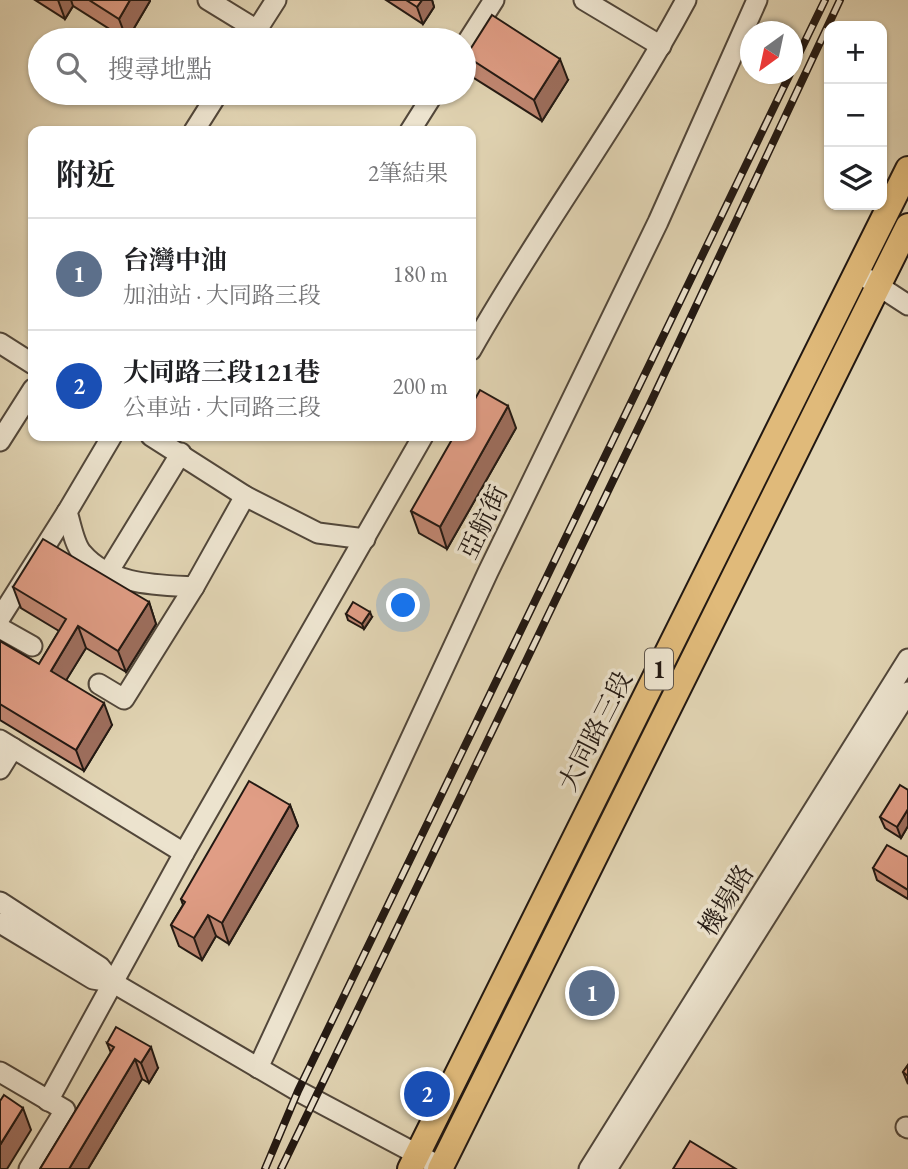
<!DOCTYPE html>
<html lang="zh-TW">
<head>
<meta charset="utf-8">
<style>
	body { margin:0; font-family:"EB Garamond","Noto Serif TC",serif; background:#f6f6f6; color:#202124 }
	.controls { position:absolute; right:21px; top:21px; display:grid; overflow:hidden; border-radius:14px; box-shadow:0 2px 5px #0004 }
	.controls button { width:63px; height:63px; display:grid; place-items:center; padding:0; border:0; border-bottom:2px solid #e0e0e0; background:#fff; color:#202124; font:35px sans-serif }
	.compass { position:absolute; left:740px; top:21px; width:63px; height:63px; border-radius:50%; background:#fff; box-shadow:0 2px 5px #0004; rotate:213deg }
	.you { position:absolute; left:404px; top:606px; width:24px; height:24px; margin:-18px; border:5px solid #fff; border-radius:50%; background:#1a73e8; box-shadow:0 0 0 10px #1a73e833 }
	.badge { display:grid; place-items:center; width:46px; height:46px; border-radius:50%; background:#d93025; color:#fff; font-size:23px; font-weight:700 }
	.pin { position:absolute; translate:-50% -50%; border:4px solid #fff; box-shadow:0 2px 7px #0006 }
	.list { margin:0; padding:0; list-style:none }
	h2 { display:flex; justify-content:space-between; align-items:center; height:91px; margin:0; padding:0 28px; font-size:30px }
	h2 small { font-size:23px; font-weight:400; color:#757577 }
	.list li { display:grid; grid-template-columns:46px 1fr auto; gap:21px; align-items:center; box-sizing:border-box; height:112px; padding:0 28px; border-top:2px solid #e0e0e0 }
	.list b { display:block; font-size:26px; white-space:nowrap }
	.list p { margin:0; font-size:23px; white-space:nowrap; color:#757577 }
	.list em { font-size:23px; font-style:normal; color:#757577 }
	.icon { flex:none; width:38px; height:38px; fill:none; stroke:currentColor; stroke-width:2; stroke-linecap:round; stroke-linejoin:round }
	.map { position:relative; flex:none; width:908px; height:1169px; overflow:hidden }
	.search { position:absolute; background:#fff; box-shadow:0 2px 5px #0004; left:28px; top:28px; width:448px; height:77px; display:flex; align-items:center; gap:18px; box-sizing:border-box; padding:0 24px; border-radius:38px; color:#757577; font-size:26px }
	.panel { position:absolute; background:#fff; box-shadow:0 2px 5px #0004; left:28px; top:126px; width:448px; height:315px; border-radius:14px }
	.map>svg:first-child { display:block }
	.lines { fill:none; stroke-linecap:round; stroke-linejoin:round }
	.minor-casing { stroke:#52473a; stroke-width:23 }
	.major-casing { stroke:#221812; stroke-width:28 }
	.minor { stroke:#ece3ce; stroke-width:19 }
	.major { stroke:#e0ba7a; stroke-width:24 }
	.rail-casing { stroke:#221812; stroke-width:8 }
	.rail { stroke:#ece3ce; stroke-width:5; stroke-dasharray:16; stroke-linecap:butt }
	.wall { fill:#c18772; stroke:#221812; stroke-width:2 }
	.shaded-wall { fill:#9d6e5d; stroke:#221812; stroke-width:2 }
	.building { fill:#e09d85; stroke:#221812; stroke-width:2 }
	.labels { text-anchor:middle; dominant-baseline:central; stroke-width:7; stroke-linejoin:round; paint-order:stroke }
	.shield { fill:#ece3ce; stroke:#5f554a; stroke-width:2 }
	.shield-label { font-size:24px; font-weight:bold; fill:#221812 }
	.street-label { font-size:26px; fill:#221812; stroke:#ece3ce }
</style>
</head>
<body>
<div class="map">
<svg width="908" height="1169" viewBox="0 0 908 1169">
	<rect width="100%" height="100%" fill="#e1d4b3"/>
	<filter id="stains"><feTurbulence type="fractalNoise" baseFrequency=".00286" numOctaves="4"/><feColorMatrix values="0 0 0 0 .2 0 0 0 0 .09 0 0 0 0 .02 0 0 0 .5 -.17"/></filter>
	<radialGradient id="worn" r=".72"><stop offset=".6" stop-color="#630" stop-opacity="0"/><stop offset="1" stop-color="#630" stop-opacity=".3"/></radialGradient>
	<g class="lines">
		<defs>
			<g id="minor">
				<path d="M208 0 257 30"/>
				<path d="M584 0 661 46"/>
				<path d="M251 39 276 0"/>
				<path d="M464 47 494 0"/>
				<path d="M194 131 218 93"/>
				<path d="M410 131 434 93"/>
				<path d="M868 279 908 305"/>
				<path d="M0 343 33 364"/>
				<path d="M471 350C538 231 621 121 686 0"/>
				<path d="M112 436 67 512C71 524 74 544 82 553 109 585 156 585 194 587L245 496"/>
				<path d="M151 436 245 496 318 533 365 539"/>
				<path d="M0 441 33 389"/>
				<path d="M107 574 181 453"/>
				<path d="M0 618 67 512"/>
				<path d="M0 628 32 646"/>
				<path d="M99 684 124 699 194 587"/>
				<path d="M0 740 184 853"/>
				<path d="M0 769 13 748"/>
				<path d="M0 902 100 967 112 982"/>
				<path d="M0 923 93 979 112 982 298 1091 441 1167"/>
				<path d="M258 1068 488 572 658 222 757 0"/>
				<path d="M0 1072 65 1110 29 1169"/>
				<path d="M48 1101 184 853 423 436"/>
				<path d="M906 1127 908 1128"/>
				<path d="M589 1169 908 659"/>
				<path d="M607 1169 908 692"/>
			</g>
			<g id="major">
				<path d="M410 1169 908 169"/>
				<path d="M440 1169 908 226"/>
			</g>
		</defs>
		<use href="#minor" class="minor-casing"/>
		<use href="#major" class="major-casing"/>
		<use href="#minor" class="minor"/>
		<use href="#major" class="major"/>
		<defs>
			<g id="rail">
				<path d="M792 68 825 0"/>
				<path d="M265 1169 298 1091 790 74"/>
				<path d="M281 1169 649 406 840 0"/>
			</g>
		</defs>
		<use href="#rail" class="rail-casing"/>
		<use href="#rail" class="rail"/>
	</g>
	<g class="wall">
		<path d="M35 0H150V1L127 40 73 6 65 19Z"/>
		<path d="M386 0H432L434 7 423 24Z"/>
		<path d="M466 56 568 80 542 121 474 78Z"/>
		<path d="M516 428 447 549 419 533 411 511Z"/>
		<path d="M13 587 149 602 156 624 126 672 86 648 66 680 112 725 84 771 0 720V641L39 664 59 631 21 608Z"/>
		<path d="M346 614 372 617 364 629 348 620Z"/>
		<path d="M908 790V826L901 838 885 828 880 817Z"/>
		<path d="M290 805 298 826 229 944 216 936 202 960 179 946 171 925 183 905 181 899Z"/>
		<path d="M908 857V899L877 880 873 868Z"/>
		<path d="M107 1043 158 1068 149 1083 142 1079 88 1169H40L111 1053Z"/>
		<path d="M908 1065V1084L903 1072Z"/>
	</g>
	<g class="shaded-wall">
		<path d="M58 0H71L73 6 65 19Z"/>
		<path d="M130 0H150V1L127 40 119 19Z"/>
		<path d="M422 0H432L434 7 423 24 417 7Z"/>
		<path d="M560 59 568 80 542 121 534 100Z"/>
		<path d="M508 406 516 428 447 549 440 527Z"/>
		<path d="M149 602 156 624 126 672 118 651Z"/>
		<path d="M370 612 372 617 364 629 362 624Z"/>
		<path d="M78 626 86 648 59 692 51 671Z"/>
		<path d="M104 703 112 725 84 771 76 750Z"/>
		<path d="M290 805 298 826 229 944 222 923Z"/>
		<path d="M908 809V826L901 838 897 827Z"/>
		<path d="M208 915 216 936 202 960 194 938Z"/>
		<path d="M151 1047 158 1068 149 1083 141 1063Z"/>
		<path d="M135 1059 142 1079 88 1169H69Z"/>
		<path d="M23 1108 31 1130 7 1169H0V1145Z"/>
	</g>
	<g class="building">
		<path d="M89 0H130L119 19Z"/>
		<path d="M406 0H422L417 7Z"/>
		<path d="M492 15 560 59 534 100 466 56Z"/>
		<path d="M480 390 508 406 440 527 411 511 454 436H471V406Z"/>
		<path d="M43 539 149 602 118 651 78 626 51 671 104 703 76 750 0 704V641L39 664 66 619 13 587Z"/>
		<path d="M353 602 370 612 362 624 346 614Z"/>
		<path d="M249 781 290 805 222 923 208 915 194 938 171 925 185 902 181 899Z"/>
		<path d="M900 785 908 790V809L897 827 880 817Z"/>
		<path d="M887 845 908 857V890L873 868Z"/>
		<path d="M116 1027 151 1047 141 1063 135 1059 69 1169H40L114 1047 107 1043Z"/>
		<path d="M908 1065V1076L903 1072Z"/>
		<path d="M4 1095 23 1108 0 1145V1101Z"/>
		<path d="M690 1141 736 1169H673Z"/>
	</g>
	<g class="labels">
		<rect class="shield" x="645" y="648.5" width="28" height="41" rx="5"/>
		<g class="shield-label">
			<text x="659" y="669">1</text>
		</g>
		<g class="street-label">
			<text transform="translate(483 522) rotate(-64)">亞航街</text>
			<text transform="translate(595 731) rotate(-63)">大同路三段</text>
			<text transform="translate(726 900) rotate(-58)">機場路</text>
		</g>
	</g>
	<rect width="100%" height="100%" filter="url(#stains)"/>
	<rect width="100%" height="100%" fill="url(#worn)"/>
</svg>
<div class="controls">
<button>+</button>
<button>−</button>
<button><svg class="icon" aria-label="layers" viewBox="0 0 24 24"><path d="M12 4l9 5-9 5-9-5zM3 14l9 5 9-5"/></svg></button>
</div>
<svg class="compass" viewBox="-18 -18 36 36"><path d="M0-13l5 13h-10z" fill="#e53935"/><path d="M0 13l5-13h-10z" fill="#757577"/></svg>
<div class="you"></div>
<div class="pin badge" style="left:592px;top:993px;background:#5c6f8a">1</div>
<div class="pin badge" style="left:427px;top:1094px;background:#1a4fb4">2</div>
<div class="search"><svg class="icon" aria-label="search" viewBox="0 0 24 24"><circle cx="10" cy="10" r="6"/><path d="M15 15l6 6"/></svg>搜尋地點</div>
<section class="panel">
<h2>附近<small>2筆結果</small></h2>
<ul class="list">
<li><span class="badge" style="background:#5c6f8a">1</span><div><b>台灣中油</b><p>加油站 · 大同路三段</p></div><em>180 m</em></li>
<li><span class="badge" style="background:#1a4fb4">2</span><div><b>大同路三段121巷</b><p>公車站 · 大同路三段</p></div><em>200 m</em></li>
</ul>
</section>
</div>
</body>
</html>
